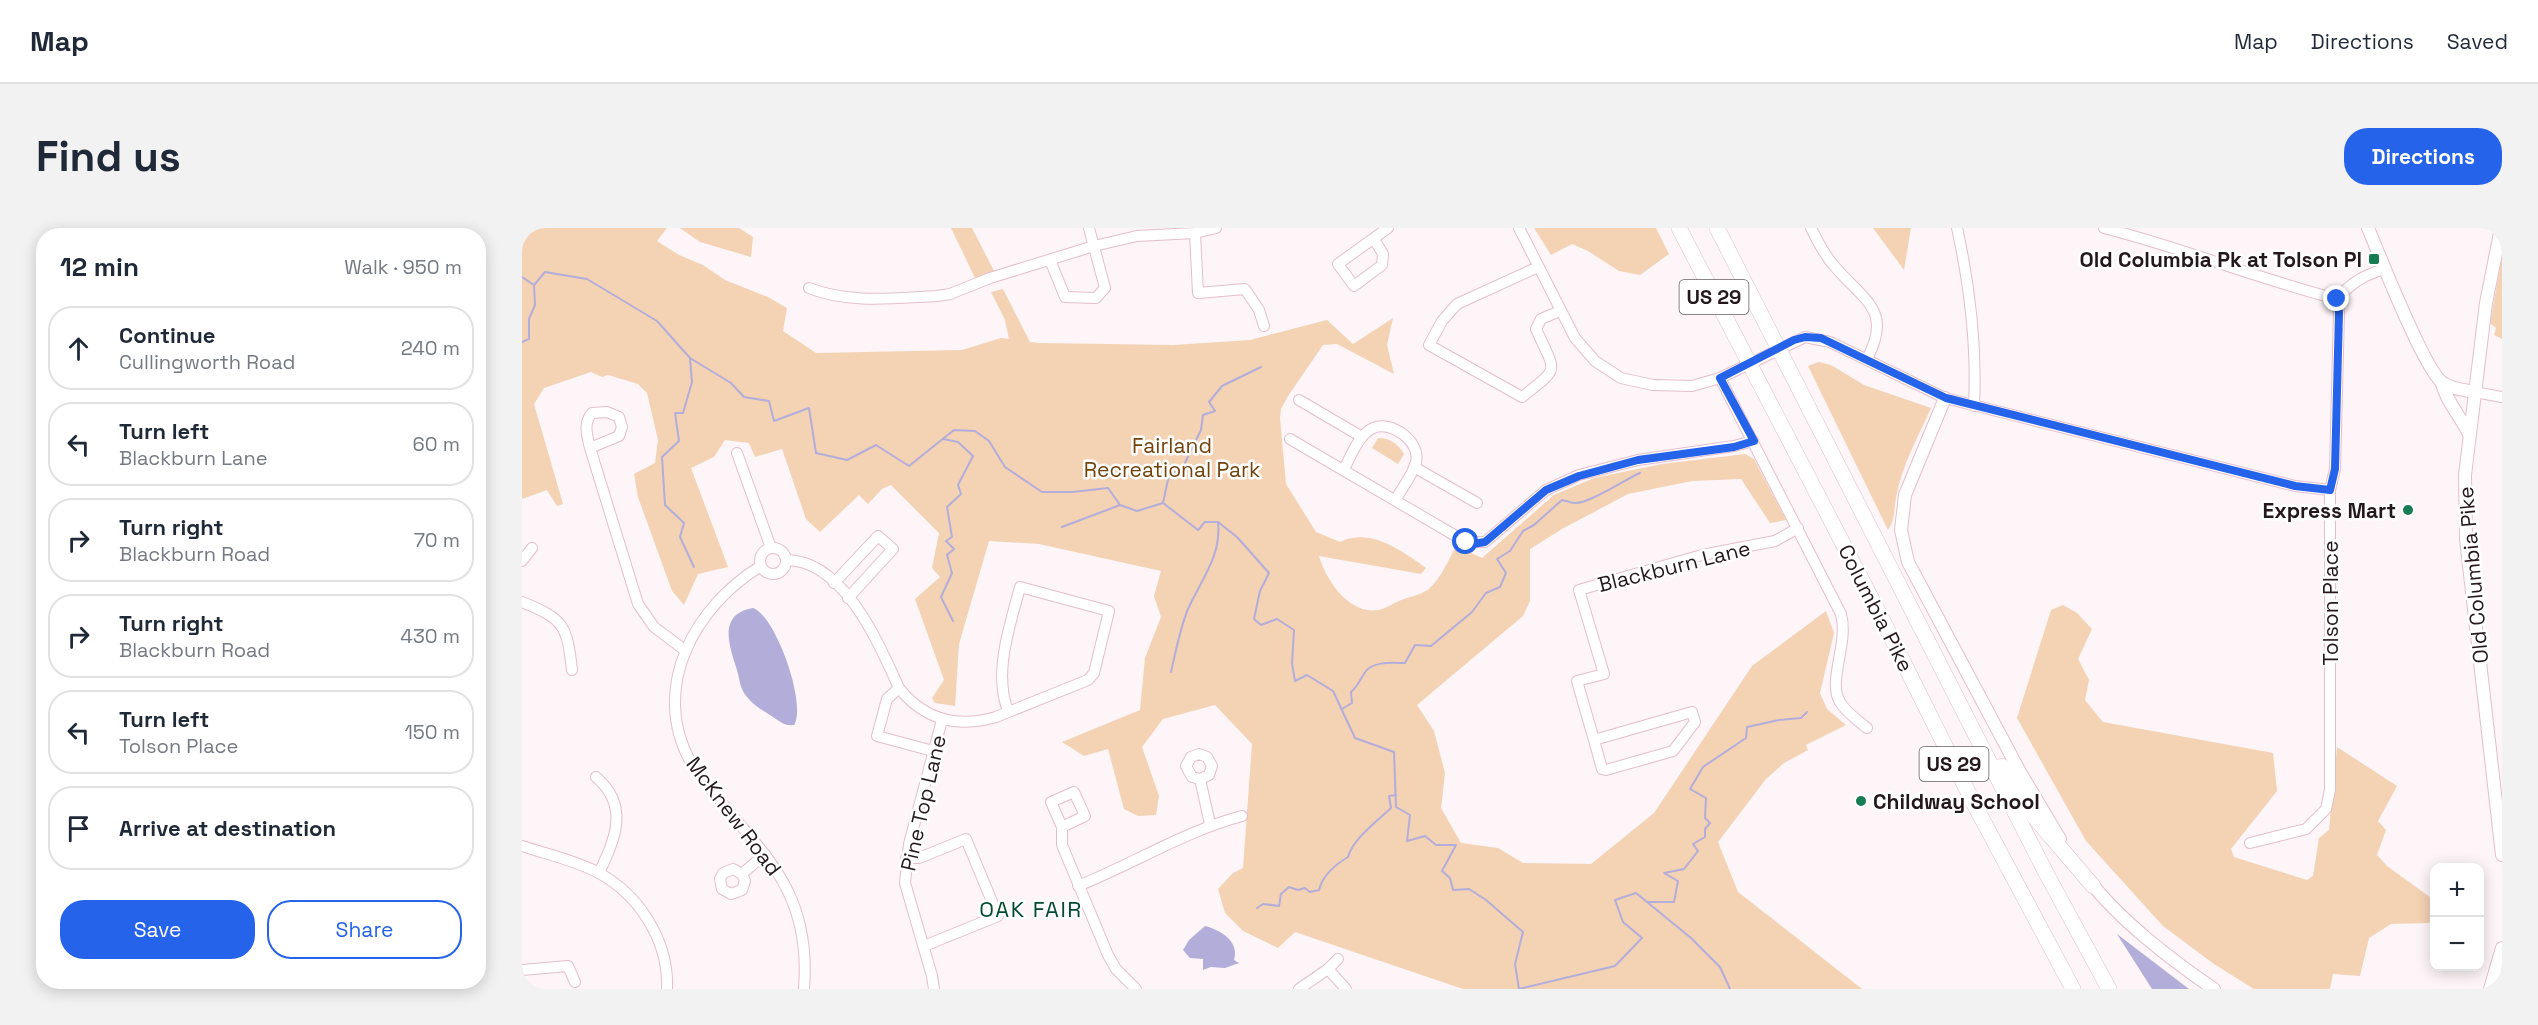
<!DOCTYPE html>
<html lang="en">
<head>
<meta charset="utf-8">
<style>
	body { margin:0; font-family:"Space Grotesk",sans-serif; background:#f2f2f3; color:#1f2937 }
	.controls { position:absolute; right:18px; bottom:18px; display:grid; overflow:hidden; border-radius:12px; box-shadow:0 3px 15px #0003 }
	.controls button { width:54px; height:54px; display:grid; place-items:center; padding:0; border:0; border-bottom:2px solid #e0e1e3; background:#fff; color:#1f2937; font:30px sans-serif }
	.stop { position:absolute; width:18px; height:18px; margin:-14px; border:4px solid #2563eb; border-radius:50%; background:#fff }
	.stop.end { background:#2563eb; border-color:#fff; box-shadow:0 2px 6px #0008 }
	.list { margin:0; padding:0; list-style:none }
	h2 { display:flex; justify-content:space-between; align-items:center; height:78px; margin:0; padding:0 24px; font-size:26px }
	h2 small { font-size:20px; font-weight:400; color:#747a83 }
	.list li { display:grid; grid-template-columns:39px 1fr auto; gap:18px; align-items:center; box-sizing:border-box; height:84px; margin:0 12px 12px; padding:0 12px; border:2px solid #e0e1e3; border-radius:24px }
	.list b { display:block; font-size:22px; white-space:nowrap }
	.list p { margin:0; font-size:20px; white-space:nowrap; color:#747a83 }
	.list em { font-size:20px; font-style:normal; color:#747a83 }
	.actions { display:flex; gap:12px; padding:18px 24px }
	.actions a { flex:1; padding:14px 0; border:2px solid #2563eb; border-radius:24px; text-align:center; font-size:21px; color:#2563eb }
	.actions .main { background:#2563eb; color:#fff }
	.icon { flex:none; width:33px; height:33px; fill:none; stroke:currentColor; stroke-width:2; stroke-linecap:round; stroke-linejoin:round }
	.map { position:relative; flex:none; width:1980px; height:761px; overflow:hidden; border-radius:24px }
	header { display:flex; align-items:center; gap:36px; box-sizing:border-box; height:84px; padding:0 30px; background:#fff; border-bottom:2px solid #e0e1e3 }
	header strong { font-size:28px }
	nav { display:flex; gap:33px; margin-inline-start:auto; font-size:21px }
	.intro { display:flex; align-items:center; justify-content:space-between; box-sizing:border-box; height:144px; padding:0 36px }
	h1 { margin:0; font-size:42px }
	.button { padding:15px 27px; border-radius:24px; background:#2563eb; color:#fff; font-size:21px; font-weight:700 }
	main { display:flex; gap:36px; padding:0 36px }
	aside { flex:1; background:#fff; border-radius:24px; box-shadow:0 3px 15px #0003 }
	.map>svg:first-child { display:block }
	.green { fill:#f4d2b4 }
	.water { fill:#b3adda }
	.lines { fill:none; stroke-linecap:round; stroke-linejoin:round }
	.stream { stroke:#b3adda; stroke-width:2 }
	.minor-casing { stroke:#e5becb; stroke-width:12 }
	.major-casing { stroke:#e5becb; stroke-width:14 }
	.highway-casing { stroke:#e5becb; stroke-width:16 }
	.minor { stroke:#fff; stroke-width:10 }
	.major { stroke:#fff; stroke-width:12 }
	.highway { stroke:#fff; stroke-width:15 }
	.route { stroke:#2563eb; stroke-width:8 }
	.poi-dot { fill:#177b54; stroke:#fff; stroke-width:2 }
	.labels { text-anchor:middle; dominant-baseline:central; stroke-width:5; stroke-linejoin:round; paint-order:stroke }
	.shield { fill:#fff; stroke:#665d60; stroke-width:1.5 }
	.shield-label { font-size:20px; font-weight:bold; fill:#25181c }
	.poi-label { font-size:21px; font-weight:bold; fill:#25181c; stroke:#fff; text-anchor:end }
	.park-label { font-size:21px; fill:#72420a; stroke:#fff }
	.street-label { font-size:21px; fill:#25181c; stroke:#fff }
	.neighbourhood-label { font-size:22px; letter-spacing:1.5px; fill:#024b30; stroke:#fff }
</style>
</head>
<body>
<header>
<strong>Map</strong>
<nav><a>Map</a><a>Directions</a><a>Saved</a></nav>
</header>
<div class="intro"><h1>Find us</h1><a class="button">Directions</a></div>
<main>
<aside>
<h2>12 min<small>Walk · 950 m</small></h2>
<ul class="list">
<li><svg class="icon" aria-label="ahead" viewBox="0 0 24 24"><path d="M12 20V5M6 11l6-6 6 6"/></svg><div><b>Continue</b><p>Cullingworth Road</p></div><em>240 m</em></li>
<li><svg class="icon" aria-label="left" viewBox="0 0 24 24"><path d="M17 20v-9H6M10 6l-5 5 5 5"/></svg><div><b>Turn left</b><p>Blackburn Lane</p></div><em>60 m</em></li>
<li><svg class="icon" aria-label="right" viewBox="0 0 24 24"><path d="M7 20v-9h11M14 6l5 5-5 5"/></svg><div><b>Turn right</b><p>Blackburn Road</p></div><em>70 m</em></li>
<li><svg class="icon" aria-label="right" viewBox="0 0 24 24"><path d="M7 20v-9h11M14 6l5 5-5 5"/></svg><div><b>Turn right</b><p>Blackburn Road</p></div><em>430 m</em></li>
<li><svg class="icon" aria-label="left" viewBox="0 0 24 24"><path d="M17 20v-9H6M10 6l-5 5 5 5"/></svg><div><b>Turn left</b><p>Tolson Place</p></div><em>150 m</em></li>
<li><svg class="icon" aria-label="arrive" viewBox="0 0 24 24"><path d="M6 21V4h12l-3 4 3 4H6"/></svg><div><b>Arrive at destination</b></div></li>
</ul>
<div class="actions"><a class="main">Save</a><a>Share</a></div>
</aside>
<div class="map">
<svg width="1980" height="761" viewBox="0 0 1980 761">
	<rect width="100%" height="100%" fill="#fdf5f7"/>
	<g class="green">
		<path d="M0 0H145L135 13 157 27 181 37 203 52 246 69 265 80 261 103 294 125 440 122 479 110 487 111 483 92 469 64 481 61 508 114 517 115 651 117 728 112 805 92 831 116 871 90 865 117 872 146 815 116 801 117 766 168 759 181 758 190 764 256 794 304 818 314C849 299 880 323 904 340L899 346 797 328C804 352 827 387 856 382 863 381 870 376 877 373 886 369 899 367 907 361 919 350 926 333 934 318L960 330 1032 267 1072 250 1140 236 1223 226 1232 231 1264 292 1248 295 1219 251 1170 253 1106 266 1040 301 1008 321V373L1001 388 895 477 912 503 923 545 919 580 939 615 976 620 1001 635 1069 636 1132 585 1230 438 1304 383 1312 405 1298 465 1305 481 1324 497 1284 517 1286 522 1262 535 1244 551 1196 614 1216 664 1340 761H941L773 704 756 720 721 703 703 685 696 661 711 645 721 640 730 516 693 477 641 491 620 519 637 568 634 587 616 588 602 581 586 521 562 528 540 514 618 482 623 430 639 389 632 368 639 343 517 316 467 313 437 416 433 478 413 475 410 470 422 452 393 371 418 349 410 340 417 305 369 257 360 261 346 276 337 267 298 304 284 291 260 221 233 229 227 215 203 212 192 229 169 240 206 339 176 346 162 377 150 363 116 269 112 246 133 235 136 212 125 165 116 156 86 147 80 149 69 144 22 160 12 176 41 276 35 278 25 262 0 271Z"/>
		<path d="M158 0H217L231 9 229 29 178 14Z"/>
		<path d="M429 0H450L472 43 453 50Z"/>
		<path d="M1012 0H1134L1147 26 1118 47 1097 43 1066 23 1050 16 1029 27Z"/>
		<path d="M1351 0H1389L1382 42Z"/>
		<path d="M1980 29V111L1972 107 1974 100 1968 95Z"/>
		<path d="M1297 134 1309 137 1342 157 1409 180C1396 209 1379 239 1374 270 1372 280 1373 293 1366 302L1286 138Z"/>
		<path d="M856 210C868 210 876 216 882 226L876 236 850 220Z"/>
		<path d="M1541 377 1555 385 1570 401 1556 431 1567 452 1563 472 1581 494 1751 525 1755 563 1709 621 1712 629 1785 652 1791 648 1797 610 1807 602 1815 519 1875 558 1856 593 1864 602 1855 627 1865 638 1912 672V685L1907 695 1869 696 1847 710 1838 748 1811 746 1808 761H1732L1692 736 1641 698 1564 613 1495 490 1529 382Z"/>
	</g>
	<g class="water">
		<path d="M231 380C254 388 285 477 272 497 262 498 259 494 251 489 242 483 232 478 225 469 217 460 218 450 214 439 207 416 196 386 231 380Z"/>
		<path d="M683 698C698 702 718 713 712 732L717 735 703 740 689 739 681 742V731L668 730 661 722 667 712Z"/>
		<path d="M1595 706 1667 761H1630Z"/>
	</g>
	<g class="lines">
		<g class="stream">
			<path d="M0 49 12 57 23 44 65 51 135 93 168 130 209 155 222 169 247 173 252 193 287 180 294 225 325 232 354 217 387 238 432 202 453 203 467 213 483 239 520 264H550L586 260 598 277 540 299"/>
			<path d="M0 114 7 111V91L13 77 12 57"/>
			<path d="M168 131 170 154 161 185H153L157 213 140 229 143 277 162 295 158 309 172 339"/>
			<path d="M421 211 436 214 451 228 436 257 439 266 425 279 430 309 424 313 432 321 425 327 430 345 419 369 431 393"/>
			<path d="M641 275 676 302 683 294H696L715 309 747 345 738 363 732 391 739 397 755 391 772 402 770 435 773 453 785 447 811 463 833 510 872 524 874 579 888 587 885 613 903 608 914 617H934L920 643 928 650 931 662 947 661 964 672 1001 704 993 736 997 761 1093 738 1120 710 1101 694 1093 672 1114 665 1169 710 1198 739 1208 761"/>
			<path d="M598 277 615 283 641 275 647 247 660 241 679 202 681 187 693 183 687 174 700 158 739 139"/>
			<path d="M649 444C654 423 658 400 666 381 679 352 700 327 696 294"/>
			<path d="M820 481 830 475 829 464C837 457 838 451 844 443 852 433 871 435 883 435L893 417 909 418 950 384 964 365 978 359 984 345 975 331 988 323 1001 303 1012 297 1040 272C1044 273 1049 275 1053 275 1066 276 1104 251 1118 245"/>
			<path d="M1126 674H1152L1156 653 1142 645 1162 641 1176 623 1171 616 1183 609V601L1188 595 1183 590 1184 570 1168 561 1181 539 1224 510 1225 499 1257 492 1279 490 1285 484"/>
			<path d="M735 680 741 676 757 678 759 666 767 659 776 662 783 660 788 664 797 662C800 648 814 636 826 629 830 612 856 592 869 580L867 568 874 567"/>
		</g>
		<defs>
			<g id="minor">
				<path d="M997 0 1053 110 1073 133 1099 150 1131 157 1170 158 1198 150 1283 109 1308 114 1423 170 1773 258 1808 262"/>
				<path d="M1289 0C1296 14 1303 28 1314 40 1344 74 1370 83 1345 131"/>
				<path d="M1435 0C1448 59 1455 118 1452 178"/>
				<path d="M1582 0C1661 20 1736 51 1815 71"/>
				<path d="M673 5 676 65 723 61 737 82 742 98"/>
				<path d="M852 11 861 26 860 37 832 58 816 36 866 0"/>
				<path d="M528 32 543 69 574 70 583 60 567 0"/>
				<path d="M1016 39 935 76 920 93 907 117 1000 169C1039 138 1034 146 1014 101L1019 91 1038 83"/>
				<path d="M287 60C328 76 371 70 415 68L428 66 468 50 572 18 615 8 673 5 694 0"/>
				<path d="M1198 150 1319 386C1327 416 1305 453 1318 474 1324 485 1336 492 1345 500"/>
				<path d="M1953 164 1980 169"/>
				<path d="M777 172 840 209"/>
				<path d="M768 211 944 314H963L1024 262 1057 247 1116 232 1212 218 1231 213"/>
				<path d="M68 220 97 208 100 199 97 189 85 184 70 185C61 195 65 207 68 220L116 376 132 399 164 423"/>
				<path d="M215 225 249 320"/>
				<path d="M892 239 955 275"/>
				<path d="M822 241C829 228 837 206 851 200 870 192 899 214 894 234 891 247 880 260 874 271"/>
				<circle cx="251" cy="333" r="13"/>
				<path d="M264 332C322 332 357 416 377 460 402 492 436 500 474 489L566 452 572 445 587 383 498 359C488 398 471 444 486 483"/>
				<path d="M0 333 10 320"/>
				<path d="M239 338C173 378 128 459 168 533 223 616 291 646 282 761"/>
				<path d="M312 355 356 308 371 321 326 370"/>
				<path d="M0 374C42 391 45 397 50 442"/>
				<path d="M377 460 365 471 355 508 411 523"/>
				<path d="M1072 512 1080 541 1084 542 1151 523 1173 494 1170 484 1072 512 1055 453 1082 446 1057 362 1180 327 1253 313 1276 300"/>
				<path d="M74 549C108 578 93 611 77 645"/>
				<path d="M678 551 670 549 664 538 669 529 677 526 685 529 690 538 687 547 678 551 688 596"/>
				<path d="M540 599 563 588 552 564 529 574 540 599V617L586 727 594 741 614 761"/>
				<path d="M1728 615 1784 601 1804 581 1808 562V262L1813 241 1817 85 1815 71C1830 54 1842 47 1863 41"/>
				<path d="M0 618C24 626 52 632 75 644 117 666 147 713 145 761"/>
				<path d="M384 630H397L444 611 476 688 402 718"/>
				<path d="M220 646 223 653 220 662 209 666 200 661 198 651 201 645 211 641 220 646 243 626"/>
				<path d="M556 658C611 636 663 603 720 588"/>
				<path d="M806 741 824 761"/>
				<path d="M0 742 46 738 53 754"/>
				<path d="M412 761 410 748 383 655 387 616 420 492"/>
				<path d="M777 761 806 741 816 731"/>
			</g>
			<g id="major">
				<path d="M1846 0C1857 26 1903 144 1921 155 1930 161 1942 162 1953 164"/>
				<path d="M1979 0 1964 75 1943 247 1944 311 1980 627"/>
				<path d="M1920 155C1924 173 1939 189 1947 206"/>
				<path d="M1423 170 1383 267 1379 302 1386 334 1498 544 1538 611"/>
				<path d="M1567 652C1596 691 1652 734 1692 761"/>
				<path d="M1968 761 1980 720"/>
			</g>
			<g id="highway">
				<path d="M1157 0 1357 385 1451 574 1551 761"/>
				<path d="M1195 0 1523 643 1587 761"/>
				<path d="M1480 538 1513 590 1571 658"/>
			</g>
		</defs>
		<use href="#minor" class="minor-casing"/>
		<use href="#major" class="major-casing"/>
		<use href="#highway" class="highway-casing"/>
		<use href="#minor" class="minor"/>
		<use href="#major" class="major"/>
		<use href="#highway" class="highway"/>
	</g>
	<g class="lines">
		<path class="route" d="M944 314 950 316 963 314 1024 262 1057 248 1116 232 1212 219 1232 213 1198 150 1272 112 1283 109 1299 110 1424 170 1773 258 1808 262 1813 241 1817 85 1815 71"/>
	</g>
	<g class="poi-dot">
		<rect x="1846" y="25" width="12" height="12" rx="3"/>
		<circle cx="1886" cy="282" r="6"/>
		<circle cx="1339" cy="573" r="6"/>
	</g>
	<g class="labels">
		<g class="shield">
			<rect x="1157.5" y="52" width="69" height="34" rx="4.5"/>
			<rect x="1397.5" y="519" width="69" height="34" rx="4.5"/>
		</g>
		<g class="shield-label">
			<text x="1192" y="69">US 29</text>
			<text x="1432" y="536">US 29</text>
		</g>
		<g class="poi-label">
			<text x="1840" y="31">Old Columbia Pk at Tolson Pl</text>
			<text x="1874" y="282">Express Mart</text>
			<text x="1351" y="573" text-anchor="start">Childway School</text>
		</g>
		<g class="park-label">
			<text x="650" y="217">Fairland<tspan x="650" dy="24">Recreational Park</tspan></text>
		</g>
		<g class="street-label">
			<text transform="translate(1152 338) rotate(-14)">Blackburn Lane</text>
			<text transform="translate(1951 347) rotate(-95)">Old Columbia Pike</text>
			<text transform="translate(1808 375) rotate(-90)">Tolson Place</text>
			<text transform="translate(1354 380) rotate(63)">Columbia Pike</text>
			<text transform="translate(401 575) rotate(-77)">Pine Top Lane</text>
			<text transform="translate(212 588) rotate(53)">McKnew Road</text>
		</g>
		<g class="neighbourhood-label">
			<text x="509" y="681">OAK FAIR</text>
		</g>
	</g>
</svg>
<div class="controls">
<button>+</button>
<button>−</button>
</div>
<div class="stop" style="left:944px;top:314px"></div>
<div class="stop end" style="left:1815px;top:71px"></div>
</div>
</main>
</body>
</html>
